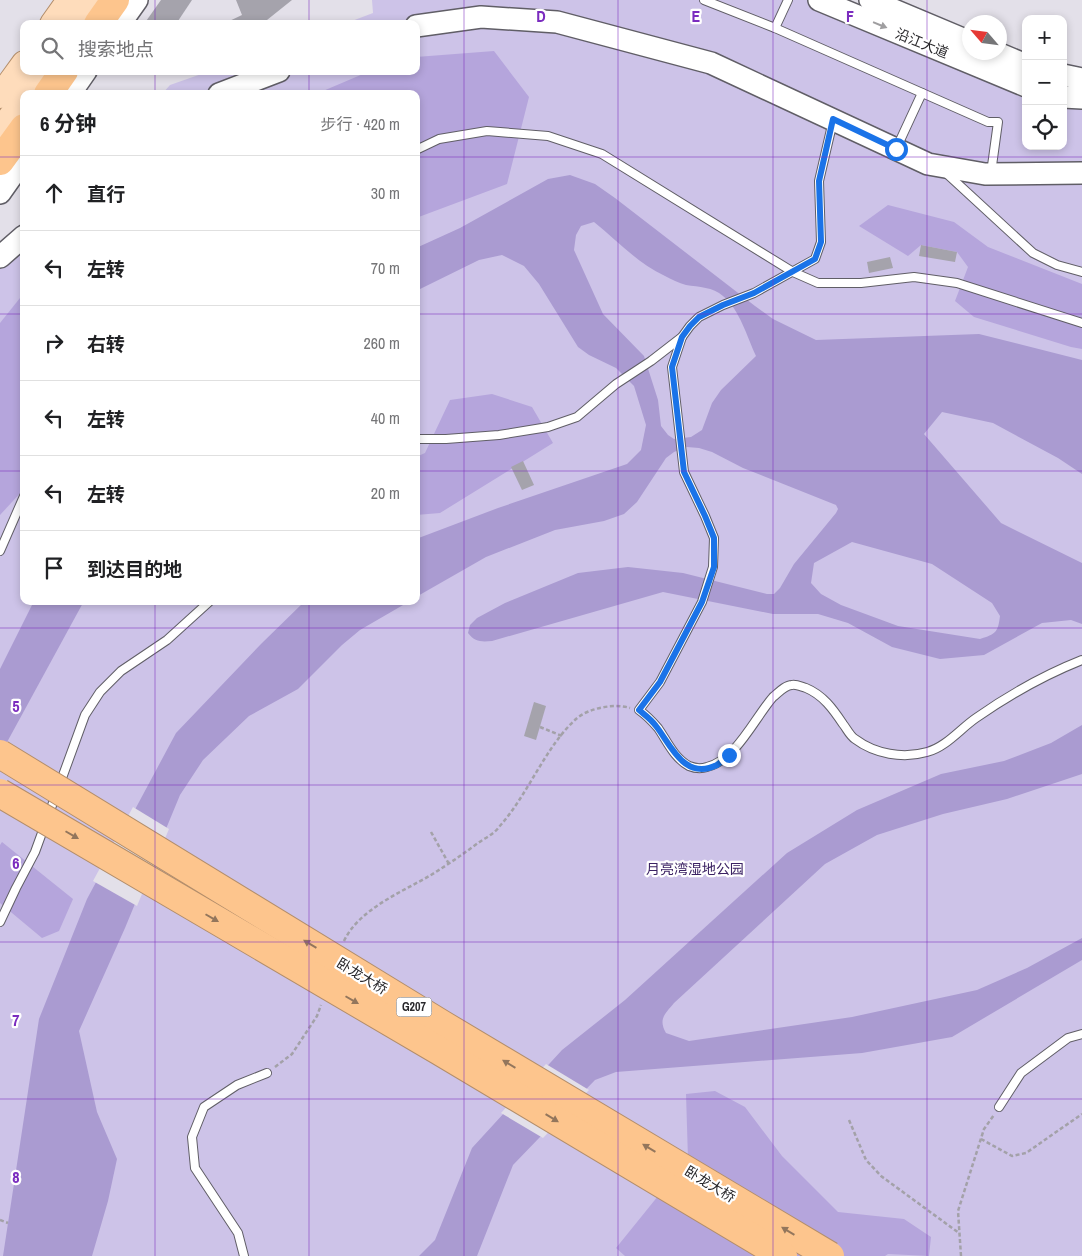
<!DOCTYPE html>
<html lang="zh">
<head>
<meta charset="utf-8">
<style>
	body { margin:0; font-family:"Archivo Narrow","Noto Sans SC",sans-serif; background:#f2f2f2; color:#202124 }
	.controls { position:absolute; right:15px; top:15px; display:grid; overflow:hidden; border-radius:10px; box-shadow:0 2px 8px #0003 }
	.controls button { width:45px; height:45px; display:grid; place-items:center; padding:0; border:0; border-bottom:1px solid #e0e0e0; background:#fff; color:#202124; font:25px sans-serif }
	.compass { position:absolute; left:962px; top:15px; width:45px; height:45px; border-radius:50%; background:#fff; box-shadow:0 2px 8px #0003; rotate:298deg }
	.stop { position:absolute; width:15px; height:15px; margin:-11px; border:4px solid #1a73e8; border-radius:50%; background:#fff }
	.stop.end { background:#1a73e8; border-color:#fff; box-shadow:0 1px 5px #0008 }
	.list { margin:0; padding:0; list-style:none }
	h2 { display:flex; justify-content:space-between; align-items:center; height:65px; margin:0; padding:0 20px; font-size:21px }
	h2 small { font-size:16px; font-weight:400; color:#757577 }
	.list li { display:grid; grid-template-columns:32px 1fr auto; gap:15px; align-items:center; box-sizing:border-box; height:75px; padding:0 20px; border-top:1px solid #e0e0e0 }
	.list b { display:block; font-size:19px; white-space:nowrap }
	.list em { font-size:16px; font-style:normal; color:#757577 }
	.icon { flex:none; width:28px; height:28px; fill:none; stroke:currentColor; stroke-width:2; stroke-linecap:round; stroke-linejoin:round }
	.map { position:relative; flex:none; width:1082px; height:1256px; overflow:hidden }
	.search { position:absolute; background:#fff; box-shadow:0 2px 8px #0003; left:20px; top:20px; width:400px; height:55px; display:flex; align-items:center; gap:12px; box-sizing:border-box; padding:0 18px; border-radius:10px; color:#757577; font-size:19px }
	.panel { position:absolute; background:#fff; box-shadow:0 2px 8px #0003; left:20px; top:90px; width:400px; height:515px; border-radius:10px }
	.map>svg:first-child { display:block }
	.green { fill:#cdc3e8 }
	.forest { fill:#b5a5dc }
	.water { fill:#aa9bd1; fill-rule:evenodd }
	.pier { fill:#e3e0e9 }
	.building { fill:#a5a3ac }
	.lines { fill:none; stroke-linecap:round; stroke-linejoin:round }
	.lane-casing { stroke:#605e66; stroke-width:10 }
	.secondary-casing { stroke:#605e66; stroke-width:24 }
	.primary-casing { stroke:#b38e6b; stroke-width:26 }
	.highway-casing { stroke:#b38e6b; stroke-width:30 }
	.path { stroke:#a3a1a8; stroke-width:2.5; stroke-dasharray:4 2.5; stroke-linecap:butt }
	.lane { stroke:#fff; stroke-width:8 }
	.secondary { stroke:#fff; stroke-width:21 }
	.primary { stroke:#fedcbb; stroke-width:24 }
	.highway { stroke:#fdc58d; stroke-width:28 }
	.highway-bridge-casing { stroke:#b38e6b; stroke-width:30; stroke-linecap:butt }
	.highway-bridge { stroke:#fdc58d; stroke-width:28 }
	.oneway { fill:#9f9ea0 }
	.oneway2 { fill:#93765c }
	.route { stroke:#1a73e8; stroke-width:6 }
	.grid { fill:none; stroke:#7b2cbf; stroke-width:1; stroke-opacity:0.55 }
	.labels { text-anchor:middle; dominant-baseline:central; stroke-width:4.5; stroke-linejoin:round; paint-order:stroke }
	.shield { fill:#fff; stroke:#69686b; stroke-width:1 }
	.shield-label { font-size:12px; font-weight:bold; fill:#29282b }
	.street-label { font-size:14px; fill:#29282b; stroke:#fff }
	.park-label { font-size:14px; fill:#3b2263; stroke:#fff }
	.grid-label { font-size:16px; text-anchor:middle; font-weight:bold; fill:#7b2cbf; stroke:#fff; stroke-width:4.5; stroke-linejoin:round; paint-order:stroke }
</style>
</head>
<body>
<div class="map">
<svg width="1082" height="1256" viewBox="0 0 1082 1256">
	<rect width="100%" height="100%" fill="#e3e0e9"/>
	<path class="green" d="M372 0H848L900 20 970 52 981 53 1026 71V146H1063V86L1082 89V1256H0V257L24 236V601H416V94H162L170 85 210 71H416V24H344L373 13Z"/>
	<g class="forest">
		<path d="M494 51 529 97 507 184 416 218V94H316L370 71H416V57Z"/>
		<path d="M888 205 954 222 988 247 1082 284V349L1071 347 974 317 955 301 968 267 957 252 921 245 908 256 859 226Z"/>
		<path d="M24 293V489L0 515V323Z"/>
		<path d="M492 394 532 407 553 443 440 513 416 515V457L425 453 450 400Z"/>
		<path d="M2 842 73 899 59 931 42 938 0 903V845Z"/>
		<path d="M715 1091 745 1107 782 1156 838 1212 904 1219 931 1237 929 1256 888 1254 885 1256H625L616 1248 688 1159 686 1094Z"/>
	</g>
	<g class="water">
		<path d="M570 175 595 184 615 198 755 306 773 319 816 340 979 334 1082 360V474L1058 458 993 423 942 412 924 434 1001 523 1082 563V624L1071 620 1042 623 984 655 940 659 892 647 848 623 818 614H773L663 592 492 641C481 642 475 642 468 633L470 625 477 618 505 603 578 573 628 567 683 573 767 594H774L780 588 794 564 836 513 838 509 836 505 743 468 712 452 699 448 687 447 674 452 666 458 637 502 624 514 604 521 555 530 486 557 416 597V539L498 508 627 464 641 450 646 425 634 386 616 368 589 355 578 347 539 284 524 266 502 255 479 260 416 291V248L460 228 548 179ZM594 222C618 241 637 263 665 276 671 279 679 283 686 285 699 287 713 287 723 296 740 310 747 337 756 356L721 390 712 403 702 430 691 437 674 439 668 435 661 426 658 400 644 356 603 314 574 250 576 235 581 226ZM852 542 932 564 992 603 1000 616C998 632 996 634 980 639L898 626 841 605 821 594 811 583 814 563Z"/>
		<path d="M34 601H84L0 755V669Z"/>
		<path d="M305 601H410L360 630 342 645 298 689 249 716 203 760 180 795 125 928 79 1031 97 1112 117 1159 108 1201 92 1256H3L39 1019 87 899 176 733 262 643Z"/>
		<path d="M1082 725V774L1007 799 943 814 877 835 825 864 674 1003C665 1014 658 1019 666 1033L689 1041 852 1017 977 990 1027 968 1082 938V960L952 1037 862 1053 616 1072 595 1080 513 1165 477 1256H419L435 1240 472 1148 562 1050 625 1000 787 853 857 810 941 774 1004 761 1051 743Z"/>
	</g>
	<g class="pier">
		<path d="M133 807 169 829 137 906 93 881Z"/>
		<path d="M546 1064 589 1090 543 1138 501 1113Z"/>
	</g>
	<g class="building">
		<path d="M161 0H192L176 24H144Z"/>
		<path d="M236 0H292L262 24H223L242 15Z"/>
		<path d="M921 245 957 252 955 262 919 256Z"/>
		<path d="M890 257 893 268 869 273 867 262Z"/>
		<path d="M523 461 534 485 522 490 511 467Z"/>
		<path d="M534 702 546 706 536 740 524 736Z"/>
	</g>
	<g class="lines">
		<defs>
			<g id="lane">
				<path d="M704 0 775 28 988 122H998L991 173"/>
				<path d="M775 28 788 0"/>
				<path d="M897 147 922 93"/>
				<path d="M416 150 439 139 487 131 548 136 602 154 793 272 818 283H861L914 277 957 283 1082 323"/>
				<path d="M945 172 1033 253 1057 265 1082 272"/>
				<path d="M682 337 672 367 684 472 705 516 714 538 713 567 702 602 660 682 639 710C646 715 652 721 658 728 667 741 674 758 689 766 694 768 701 769 707 767 736 760 754 719 773 697 778 693 785 685 792 685 796 684 802 687 806 688 823 695 833 709 843 724 847 729 850 736 855 739 875 754 903 759 927 752 946 747 960 729 976 718 1009 695 1044 675 1082 660"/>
				<path d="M416 439H446L499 435 548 427 577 417 616 384 651 361 682 337 690 326 699 317 723 305 754 293 815 259 821 242 819 181 833 121"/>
				<path d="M0 551 24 496"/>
				<path d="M0 922 16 888 35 852 85 715 100 692 121 671 167 640 210 601"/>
				<path d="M999 1107 1021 1073 1068 1038 1082 1034"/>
				<path d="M244 1256 238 1233 195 1168 192 1137 204 1107 237 1085 267 1073"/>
			</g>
			<g id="secondary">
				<path d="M819 0 1026 86"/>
				<path d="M870 0 970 42"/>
				<path d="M120 24 137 0"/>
				<path d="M416 26 481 17 557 22 711 63 928 164 985 174 1082 173"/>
				<path d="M995 52 1026 65"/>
				<path d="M1063 75 1082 79"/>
				<path d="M70 94 86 71"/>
				<path d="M219 94 279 71"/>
				<path d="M1063 97 1082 98"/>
				<path d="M0 193 24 159"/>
				<path d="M0 257 24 236"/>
			</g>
			<g id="primary">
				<path d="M52 24 69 0"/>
				<path d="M77 24 94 0"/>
				<path d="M27 94 43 71"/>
				<path d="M0 96 24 63"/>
				<path d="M0 131 24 98"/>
			</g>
			<g id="highway">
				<path d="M98 24 115 0"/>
				<path d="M48 94 64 71"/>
				<path d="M0 161 24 128"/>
			</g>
		</defs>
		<use href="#lane" class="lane-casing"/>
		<use href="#secondary" class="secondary-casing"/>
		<use href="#primary" class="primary-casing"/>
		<use href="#highway" class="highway-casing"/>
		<g class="path">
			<path d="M540 727 562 736"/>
			<path d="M431 832 449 864"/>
			<path d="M344 941C359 909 402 892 431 875 447 865 462 855 478 843 485 838 494 834 499 827 528 795 545 747 576 719 588 708 615 703 630 708"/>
			<path d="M275 1067 292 1054 317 1016 321 1005"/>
			<path d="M849 1120 866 1160 881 1176 959 1233"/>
			<path d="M981 1139 1012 1156 1026 1153 1082 1114"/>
			<path d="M0 1220 8 1223"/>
			<path d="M961 1256 958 1211 984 1129 994 1115"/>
		</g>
		<use href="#lane" class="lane"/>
		<use href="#secondary" class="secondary"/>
		<use href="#primary" class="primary"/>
		<use href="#highway" class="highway"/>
		<defs>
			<g id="highway-bridge">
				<path d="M0 754 443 1025 830 1256"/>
				<path d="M0 793 438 1050 783 1256"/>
			</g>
		</defs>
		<use href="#highway-bridge" class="highway-bridge-casing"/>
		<use href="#highway-bridge" class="highway-bridge"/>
	</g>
	<defs><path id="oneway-solid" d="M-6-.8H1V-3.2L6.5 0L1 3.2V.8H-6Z" transform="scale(1.25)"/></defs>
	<use class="oneway" href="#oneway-solid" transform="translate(880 25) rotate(22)"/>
	<g class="oneway2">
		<use href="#oneway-solid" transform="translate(72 835) rotate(30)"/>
		<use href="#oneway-solid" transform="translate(212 918) rotate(30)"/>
		<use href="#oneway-solid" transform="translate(310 944) rotate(-149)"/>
		<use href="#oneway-solid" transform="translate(352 1000) rotate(30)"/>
		<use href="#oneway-solid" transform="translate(509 1064) rotate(-149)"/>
		<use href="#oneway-solid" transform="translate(552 1118) rotate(31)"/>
		<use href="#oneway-solid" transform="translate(649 1148) rotate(-149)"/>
		<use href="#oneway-solid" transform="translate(788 1231) rotate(-149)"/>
	</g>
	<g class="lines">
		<path class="route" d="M729 755C725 758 721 762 717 765 684 781 671 745 656 726 651 719 645 715 639 710L660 682 702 602 714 567V538L705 516 684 472 672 367 682 337 690 326 699 317 723 305 754 293 815 259 821 242 819 181 833 119 896 149"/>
	</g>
	<path class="grid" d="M155 0V24M309 0V24M464 0V1256M618 0V1256M773 0V1256M927 0V1256M155 71V94M309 71V94M0 157H24M416 157H1082M0 314H24M416 314H1082M0 471H24M416 471H1082M155 601V1256M309 601V1256M0 628H1082M0 785H1082M0 942H1082M0 1099H1082"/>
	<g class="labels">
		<rect class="shield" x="396.5" y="997.5" width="35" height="19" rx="4"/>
		<g class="shield-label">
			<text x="414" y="1007">G207</text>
		</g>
		<g class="street-label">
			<text transform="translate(922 43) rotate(22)">沿江大道</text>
			<text transform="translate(362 976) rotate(31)">卧龙大桥</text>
			<text transform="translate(710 1184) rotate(31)">卧龙大桥</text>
		</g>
		<g class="park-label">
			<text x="695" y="869">月亮湾湿地公园</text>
		</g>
	</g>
	<g class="grid-label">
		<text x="541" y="22">D</text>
		<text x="696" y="22">E</text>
		<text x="850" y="22">F</text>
		<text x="16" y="712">5</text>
		<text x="16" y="869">6</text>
		<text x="16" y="1026">7</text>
		<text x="16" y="1183">8</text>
	</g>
</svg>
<div class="controls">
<button>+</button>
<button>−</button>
<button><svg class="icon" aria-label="locate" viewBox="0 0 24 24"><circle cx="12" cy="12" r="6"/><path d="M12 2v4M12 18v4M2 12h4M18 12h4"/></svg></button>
</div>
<svg class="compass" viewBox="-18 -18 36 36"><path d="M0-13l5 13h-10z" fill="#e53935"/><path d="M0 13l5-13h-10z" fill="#757577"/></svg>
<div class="stop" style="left:896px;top:149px"></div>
<div class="stop end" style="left:729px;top:755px"></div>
<div class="search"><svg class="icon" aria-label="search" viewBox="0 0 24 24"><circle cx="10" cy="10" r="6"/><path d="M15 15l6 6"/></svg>搜索地点</div>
<section class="panel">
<h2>6 分钟<small>步行 · 420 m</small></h2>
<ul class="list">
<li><svg class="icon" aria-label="ahead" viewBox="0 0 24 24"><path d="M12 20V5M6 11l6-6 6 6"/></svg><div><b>直行</b></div><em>30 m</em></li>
<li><svg class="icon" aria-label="left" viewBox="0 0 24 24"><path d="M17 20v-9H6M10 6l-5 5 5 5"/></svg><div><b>左转</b></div><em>70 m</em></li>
<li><svg class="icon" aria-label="right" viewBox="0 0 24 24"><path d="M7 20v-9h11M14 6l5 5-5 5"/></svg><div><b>右转</b></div><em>260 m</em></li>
<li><svg class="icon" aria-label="left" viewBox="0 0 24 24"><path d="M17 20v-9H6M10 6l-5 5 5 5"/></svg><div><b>左转</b></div><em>40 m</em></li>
<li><svg class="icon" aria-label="left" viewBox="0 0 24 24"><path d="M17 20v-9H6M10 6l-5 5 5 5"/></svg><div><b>左转</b></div><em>20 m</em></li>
<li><svg class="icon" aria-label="arrive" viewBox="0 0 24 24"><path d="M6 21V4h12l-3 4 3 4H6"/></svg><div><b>到达目的地</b></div></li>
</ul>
</section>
</div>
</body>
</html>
